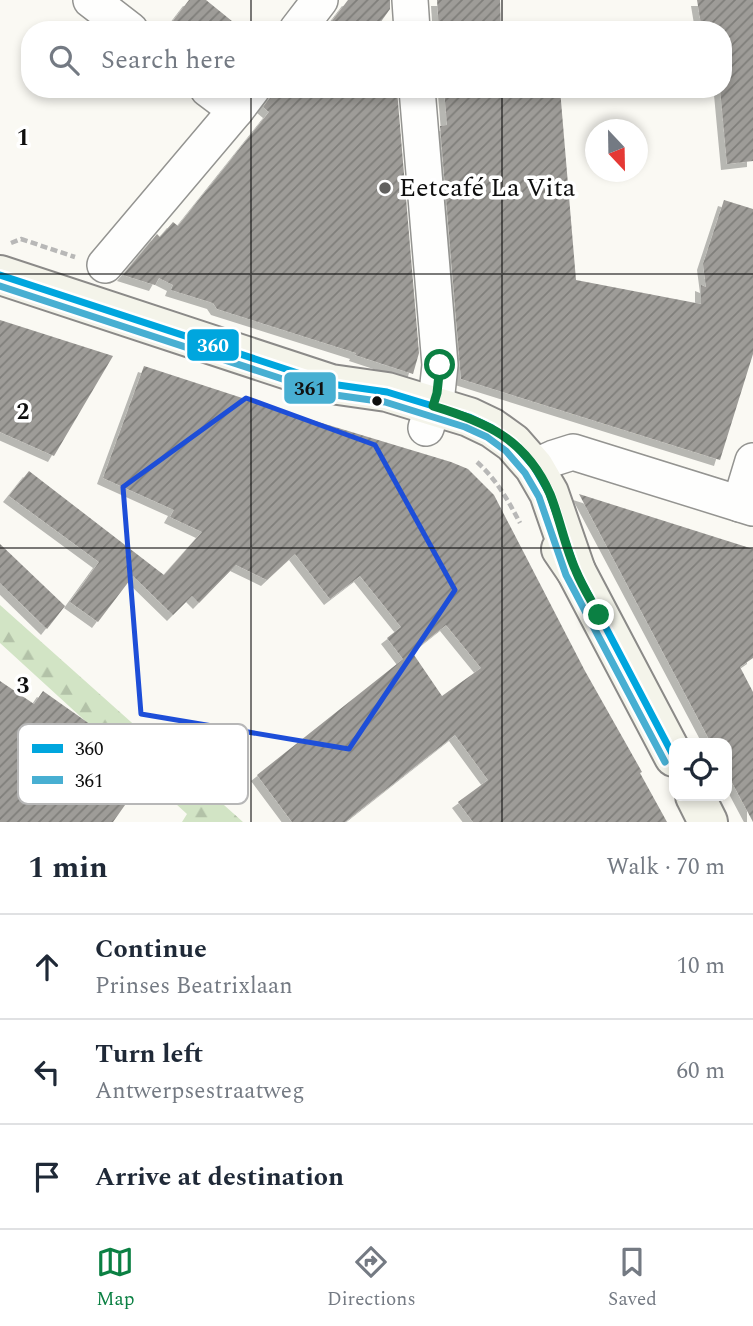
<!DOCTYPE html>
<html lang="en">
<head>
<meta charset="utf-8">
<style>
	body { margin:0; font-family:Spectral,serif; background:#f6f6f7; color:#1f2937 }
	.controls { position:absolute; right:21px; bottom:21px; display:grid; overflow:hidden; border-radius:14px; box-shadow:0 4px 10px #0003 }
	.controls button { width:63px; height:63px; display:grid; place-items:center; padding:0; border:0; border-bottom:2px solid #e0e1e3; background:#fff; color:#1f2937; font:35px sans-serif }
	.compass { position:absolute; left:585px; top:119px; width:63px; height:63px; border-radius:50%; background:#fff; box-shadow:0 4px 10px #0003; rotate:158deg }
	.stop { position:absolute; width:21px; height:21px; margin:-16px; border:5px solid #0b8043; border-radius:50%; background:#fff }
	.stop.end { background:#0b8043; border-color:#fff; box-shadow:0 2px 7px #0008 }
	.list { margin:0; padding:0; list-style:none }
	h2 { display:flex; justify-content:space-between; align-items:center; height:91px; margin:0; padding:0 28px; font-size:30px }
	h2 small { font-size:23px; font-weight:400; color:#747a83 }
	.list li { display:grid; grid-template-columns:46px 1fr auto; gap:21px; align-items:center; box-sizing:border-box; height:105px; padding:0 28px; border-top:2px solid #e0e1e3 }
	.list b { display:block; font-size:26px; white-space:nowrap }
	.list p { margin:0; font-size:23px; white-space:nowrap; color:#747a83 }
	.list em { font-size:23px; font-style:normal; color:#747a83 }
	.icon { flex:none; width:38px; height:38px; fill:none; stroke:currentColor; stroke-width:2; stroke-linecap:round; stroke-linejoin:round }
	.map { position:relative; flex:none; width:753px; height:822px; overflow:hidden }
	.search { position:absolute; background:#fff; box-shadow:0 4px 10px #0003; left:21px; right:21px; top:21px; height:77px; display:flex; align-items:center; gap:18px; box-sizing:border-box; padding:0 24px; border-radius:28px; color:#747a83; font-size:26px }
	.sheet { height:406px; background:#fff }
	nav { display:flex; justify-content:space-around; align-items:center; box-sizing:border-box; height:98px; border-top:2px solid #e0e1e3; background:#fff; font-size:19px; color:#747a83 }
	nav a { display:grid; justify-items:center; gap:4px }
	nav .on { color:#0b8043 }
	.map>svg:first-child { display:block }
	.forest { fill:url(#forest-firs) }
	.building { fill:url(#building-hatch); fill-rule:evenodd; filter:url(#shadow) }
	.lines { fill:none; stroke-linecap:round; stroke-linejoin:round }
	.street-casing { stroke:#949491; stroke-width:38 }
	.secondary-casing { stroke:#8b8a88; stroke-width:42 }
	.path { stroke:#b8b8b7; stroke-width:4.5; stroke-dasharray:7 3.5; stroke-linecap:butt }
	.street { stroke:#fefefd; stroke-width:35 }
	.secondary { stroke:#f4f4ea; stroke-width:38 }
	.bus-1-casing { stroke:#fff; stroke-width:12 }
	.bus-2-casing { stroke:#fff; stroke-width:12 }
	.bus-1 { stroke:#00a6de; stroke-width:7 }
	.bus-2 { stroke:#48afd2; stroke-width:7 }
	.route { stroke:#0b8043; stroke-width:9 }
	.marked { fill:none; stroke:#1d4ed8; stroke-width:5; stroke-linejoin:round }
	.grid { fill:none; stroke:#0e0e0e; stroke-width:2; stroke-opacity:0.55 }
	.poi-dot { fill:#61605e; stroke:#fff; stroke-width:2.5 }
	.bus-dot { fill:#0e0e0e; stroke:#fff; stroke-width:2.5 }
	.labels { text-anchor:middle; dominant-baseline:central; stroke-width:7; stroke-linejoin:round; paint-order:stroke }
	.poi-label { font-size:26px; fill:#0e0e0e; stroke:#fff; text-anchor:start }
	.key { fill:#fff; stroke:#b7b7b7; stroke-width:2 }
	.key-label { font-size:19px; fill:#0e0e0e }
	.grid-label { font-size:23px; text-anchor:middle; font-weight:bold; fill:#0e0e0e; stroke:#fff; stroke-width:7; stroke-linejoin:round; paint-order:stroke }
	.line-badge { stroke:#fff; stroke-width:2.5 }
	.badge-label { font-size:19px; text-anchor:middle; font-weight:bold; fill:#fff }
	.pale-badge-label { font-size:19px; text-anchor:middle; font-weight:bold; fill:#111 }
</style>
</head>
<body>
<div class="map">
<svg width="753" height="822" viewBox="0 0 753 822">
	<defs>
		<pattern id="forest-firs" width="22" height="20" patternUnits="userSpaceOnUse" patternTransform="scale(1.75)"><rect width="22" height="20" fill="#d2e4c5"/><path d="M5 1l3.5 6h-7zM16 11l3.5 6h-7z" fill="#b3c2a8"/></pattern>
		<pattern id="building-hatch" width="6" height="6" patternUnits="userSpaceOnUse" patternTransform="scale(1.75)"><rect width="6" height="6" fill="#9e9c98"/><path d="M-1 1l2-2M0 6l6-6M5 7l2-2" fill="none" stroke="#7f7e7a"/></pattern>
		<filter id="shadow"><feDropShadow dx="-6" dy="6" stdDeviation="0" flood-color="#0004"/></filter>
	</defs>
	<rect width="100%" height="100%" fill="#faf9f3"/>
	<path class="forest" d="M0 605 243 822H182L187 814 0 643Z"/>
	<g class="building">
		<path d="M189 0H206L243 30H166Z"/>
		<path d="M348 0H390V9L375 30H325Z"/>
		<path d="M437 0H500L501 30H439Z"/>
		<path d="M697 0H753V161L727 164 720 89H723V30H702Z"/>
		<path d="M277 89 397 90 419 353 413 374 355 355 356 353 217 309 213 303 171 290 173 285 159 278 155 285 123 275 157 234 160 237 173 222 178 226 269 112 263 107Z"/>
		<path d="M444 89H560L576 280 701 304V285L706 287 703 264 724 200 753 209V354L720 460 461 379 440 126 447 125Z"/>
		<path d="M0 320 113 356 54 456 0 432Z"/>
		<path d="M144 366 282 411 451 462 468 469 494 495 585 671 642 772 640 773 667 822H473L458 802 488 780 455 735 345 822H292L257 775 412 652 403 659 387 638 401 627 360 576 330 599 295 554 267 580 236 565 199 603 192 596 173 615 133 576 98 622 70 602 99 562 9 496 29 471 164 575 202 532 170 517 174 510 103 478ZM446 625 481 668 442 696 412 652Z"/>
		<path d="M579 494 753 549V658L740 667 753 692V822L727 773V743H711Z"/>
		<path d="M0 544 65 606 47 629 0 583Z"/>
		<path d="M0 681 34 704 43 691 111 739 102 753 142 781 113 822H0Z"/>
	</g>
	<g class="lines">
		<defs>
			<g id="street">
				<path d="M91 0 130 30"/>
				<path d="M410 0 412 30"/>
				<path d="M297 30 320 0"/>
				<path d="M208 89 236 110"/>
				<path d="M417 89 440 365 437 393 426 428"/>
				<path d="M105 265 236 110 252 89"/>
				<path d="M534 467 554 458 573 452 753 508"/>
				<path d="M740 504 753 461"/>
			</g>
			<g id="secondary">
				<path d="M0 275 331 384 387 392 469 417 492 428 513 443 534 467 549 493 576 571"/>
				<path d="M561 549 576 571 674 757"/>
				<path d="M695 796 708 822"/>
			</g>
		</defs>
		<use href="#street" class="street-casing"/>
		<use href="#secondary" class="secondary-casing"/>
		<g class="path">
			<path d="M11 243 21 239 75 257"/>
			<path d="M477 462C496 479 508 500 520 523"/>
		</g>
		<use href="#street" class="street"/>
		<use href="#secondary" class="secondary"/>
		<defs>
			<path id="bus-1" d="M0 275 331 384 387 392 469 417 492 428 513 443 534 467 549 493 576 571 674 757"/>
			<path id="bus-2" d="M0 286 328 394 385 402 465 427 487 437 506 451 525 473 539 497 566 575 665 762"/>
		</defs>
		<use href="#bus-1" class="bus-1-casing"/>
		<use href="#bus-2" class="bus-2-casing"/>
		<use href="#bus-1" class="bus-1"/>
		<use href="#bus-2" class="bus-2"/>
	</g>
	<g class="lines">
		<path class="route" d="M440 365 437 393 433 406C486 422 526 439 550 494 560 519 565 547 576 571 582 586 591 600 599 615"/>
	</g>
	<path class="marked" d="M246 398 375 445 455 590 349 749 141 714 123 487Z"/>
	<path class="grid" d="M251 0V30M502 0V30M251 89V822M502 89V822M0 274H753M0 548H753"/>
	<circle class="poi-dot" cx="385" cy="188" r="7"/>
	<circle class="bus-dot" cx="377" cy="401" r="6"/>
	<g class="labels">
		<g class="poi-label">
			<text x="399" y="188">Eetcafé La Vita</text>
		</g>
	</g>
	<rect x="18" y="724" width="230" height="80" rx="10" class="key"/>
	<rect x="32" y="744" width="31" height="9" fill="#00a6de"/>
	<rect x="32" y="776" width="31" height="8" fill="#48afd2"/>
	<g class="key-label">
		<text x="75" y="755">360</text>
		<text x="75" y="787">361</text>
	</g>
	<g class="grid-label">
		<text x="23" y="145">1</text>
		<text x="23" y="419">2</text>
		<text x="23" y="693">3</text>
	</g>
	<g class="line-badge">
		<rect x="186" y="328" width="54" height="34" rx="7" fill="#00a6de"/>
		<rect x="283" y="371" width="54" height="34" rx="7" fill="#48afd2"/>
	</g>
	<g class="badge-label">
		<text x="213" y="352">360</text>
	</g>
	<g class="pale-badge-label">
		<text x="310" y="395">361</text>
	</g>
</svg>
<div class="controls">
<button><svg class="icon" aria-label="locate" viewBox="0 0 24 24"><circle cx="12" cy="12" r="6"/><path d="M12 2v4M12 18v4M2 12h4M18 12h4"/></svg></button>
</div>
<svg class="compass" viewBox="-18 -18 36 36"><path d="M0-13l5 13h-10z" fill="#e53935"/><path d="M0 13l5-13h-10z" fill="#747a83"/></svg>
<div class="stop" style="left:440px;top:365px"></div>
<div class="stop end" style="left:599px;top:615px"></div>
<div class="search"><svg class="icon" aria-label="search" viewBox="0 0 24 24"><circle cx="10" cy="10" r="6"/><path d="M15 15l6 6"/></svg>Search here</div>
</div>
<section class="sheet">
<h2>1 min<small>Walk · 70 m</small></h2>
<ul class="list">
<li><svg class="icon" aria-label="ahead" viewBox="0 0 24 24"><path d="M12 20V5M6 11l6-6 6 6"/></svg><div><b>Continue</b><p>Prinses Beatrixlaan</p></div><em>10 m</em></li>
<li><svg class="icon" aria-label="left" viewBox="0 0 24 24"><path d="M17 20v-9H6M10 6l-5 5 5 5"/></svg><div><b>Turn left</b><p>Antwerpsestraatweg</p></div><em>60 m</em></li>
<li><svg class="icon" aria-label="arrive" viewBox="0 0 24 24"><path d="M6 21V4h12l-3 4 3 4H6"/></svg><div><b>Arrive at destination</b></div></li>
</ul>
</section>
<nav>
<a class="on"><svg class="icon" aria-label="map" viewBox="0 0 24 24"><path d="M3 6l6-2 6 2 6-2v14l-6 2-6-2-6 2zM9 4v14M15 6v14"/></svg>Map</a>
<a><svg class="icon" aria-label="directions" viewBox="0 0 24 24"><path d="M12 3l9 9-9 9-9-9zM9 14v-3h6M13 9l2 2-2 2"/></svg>Directions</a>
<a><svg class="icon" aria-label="saved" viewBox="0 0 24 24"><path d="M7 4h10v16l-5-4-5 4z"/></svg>Saved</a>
</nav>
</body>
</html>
